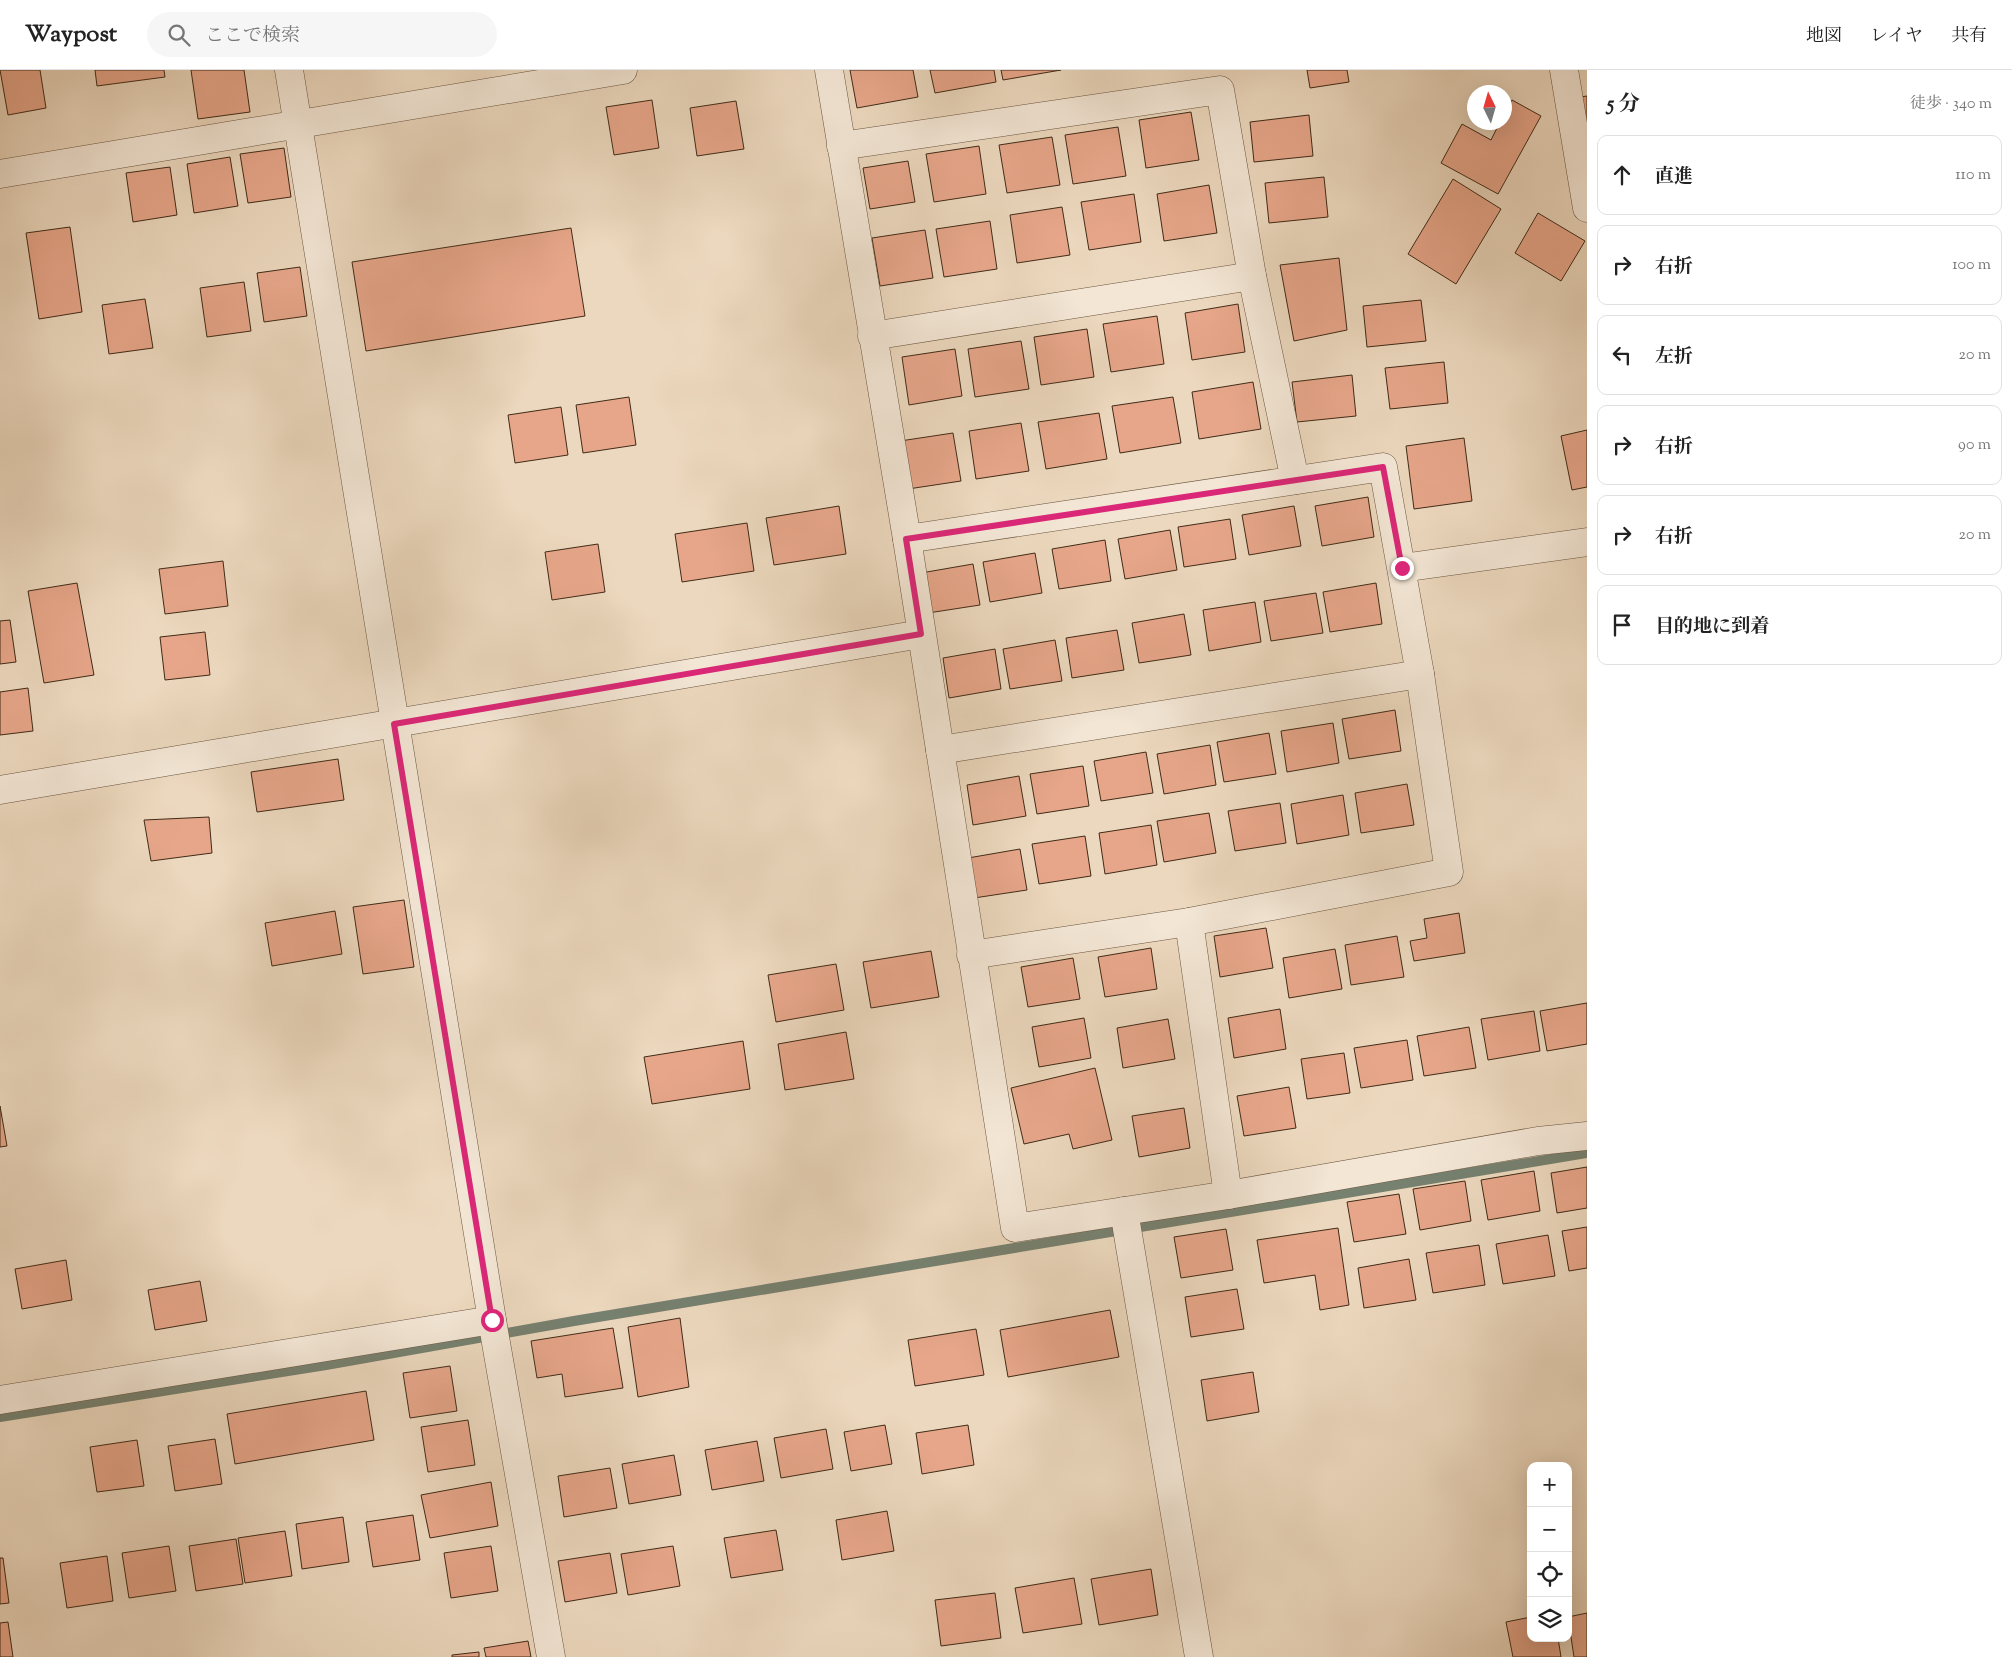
<!DOCTYPE html>
<html lang="ja">
<head>
<meta charset="utf-8">
<style>
	body { margin:0; font-family:"Sorts Mill Goudy","Noto Serif JP",serif; background:#f6f6f6; color:#222 }
	.controls { position:absolute; right:15px; bottom:15px; display:grid; overflow:hidden; border-radius:10px; box-shadow:0 5px 20px #0002 }
	.controls button { width:45px; height:45px; display:grid; place-items:center; padding:0; border:0; border-bottom:1px solid #e0e0e0; background:#fff; color:#222; font:25px sans-serif }
	.compass { position:absolute; left:1467px; top:15px; width:45px; height:45px; border-radius:50%; background:#fff; box-shadow:0 5px 20px #0002; rotate:355deg }
	.stop { position:absolute; width:15px; height:15px; margin:-11px; border:4px solid #db2777; border-radius:50%; background:#fff }
	.stop.end { background:#db2777; border-color:#fff; box-shadow:0 1px 5px #0008 }
	.list { margin:0; padding:0; list-style:none }
	h2 { display:flex; justify-content:space-between; align-items:center; height:65px; margin:0; padding:0 20px; font-size:21px }
	h2 small { font-size:16px; font-weight:400; color:#767676 }
	.list li { display:grid; grid-template-columns:32px 1fr auto; gap:15px; align-items:center; box-sizing:border-box; height:80px; margin:0 10px 10px; padding:0 10px; border:1px solid #e0e0e0; border-radius:10px }
	.list b { display:block; font-size:19px; white-space:nowrap }
	.list em { font-size:16px; font-style:normal; color:#767676 }
	.icon { flex:none; width:28px; height:28px; fill:none; stroke:currentColor; stroke-width:2; stroke-linecap:round; stroke-linejoin:round }
	.map { position:relative; flex:none; width:1587px; height:1587px; overflow:hidden }
	header { display:flex; align-items:center; gap:30px; box-sizing:border-box; height:70px; padding:0 25px; background:#fff; border-bottom:1px solid #e0e0e0 }
	header strong { font-size:24px }
	nav { display:flex; gap:28px; margin-inline-start:auto; font-size:18px }
	.search { width:350px; height:45px; background:#f6f6f6; display:flex; align-items:center; gap:12px; box-sizing:border-box; padding:0 18px; border-radius:28px; color:#767676; font-size:19px }
	main { display:flex }
	aside { flex:1; background:#fff }
	.map>svg:first-child { display:block }
	.lines { fill:none; stroke-linecap:round; stroke-linejoin:round }
	.stream { stroke:#768170; stroke-width:10 }
	.building { fill:#e7a68a; stroke:#402b17 }
	.minor-casing { stroke:#6b5641; stroke-width:29 }
	.minor { stroke:#f3e6d5; stroke-width:28 }
	.route { stroke:#db2777; stroke-width:6 }
</style>
</head>
<body>
<header>
<strong>Waypost</strong>
<div class="search"><svg class="icon" aria-label="search" viewBox="0 0 24 24"><circle cx="10" cy="10" r="6"/><path d="M15 15l6 6"/></svg>ここで検索</div>
<nav><a>地図</a><a>レイヤ</a><a>共有</a></nav>
</header>
<main>
<div class="map">
<svg width="1587" height="1587" viewBox="0 0 1587 1587">
	<rect width="100%" height="100%" fill="#ecd8be"/>
	<filter id="stains"><feTurbulence type="fractalNoise" baseFrequency=".004" numOctaves="4"/><feColorMatrix values="0 0 0 0 .2 0 0 0 0 .09 0 0 0 0 .02 0 0 0 .5 -.17"/></filter>
	<radialGradient id="worn" r=".72"><stop offset=".6" stop-color="#630" stop-opacity="0"/><stop offset="1" stop-color="#630" stop-opacity=".3"/></radialGradient>
	<g class="lines">
		<path class="stream" d="M0 1347 326 1295 574 1251 1587 1083"/>
	</g>
	<g class="building">
		<path d="M0 0H40L46 38 8 45Z"/>
		<path d="M95 0H164L165 7 97 16Z"/>
		<path d="M191 0H244L250 42 198 49Z"/>
		<path d="M850 0H913L918 27 857 38Z"/>
		<path d="M930 0H994L996 12 935 23Z"/>
		<path d="M1001 0H1061L1003 10Z"/>
		<path d="M1307 0H1347L1349 12 1310 18Z"/>
		<path d="M1587 26V58L1580 27Z"/>
		<path d="M652 30 659 78 614 85 606 37Z"/>
		<path d="M1512 30 1541 46 1498 124 1441 93 1462 54 1491 70 1500 52H1504V44Z"/>
		<path d="M736 31 744 79 697 86 690 38Z"/>
		<path d="M1191 42 1199 90 1146 98 1139 50Z"/>
		<path d="M1309 45 1313 86 1254 92 1250 52Z"/>
		<path d="M1118 57 1126 106 1073 114 1065 65Z"/>
		<path d="M1052 67 1060 115 1007 123 999 75Z"/>
		<path d="M979 76 986 124 934 132 926 84Z"/>
		<path d="M284 78 291 127 248 133 240 84Z"/>
		<path d="M230 87 238 136 194 143 187 94Z"/>
		<path d="M908 91 915 132 870 139 863 98Z"/>
		<path d="M170 97 177 145 133 152 126 103Z"/>
		<path d="M1324 107 1328 147 1269 153 1265 113Z"/>
		<path d="M1453 109 1501 139 1456 214 1408 184Z"/>
		<path d="M1209 115 1217 163 1164 171 1157 124Z"/>
		<path d="M1134 124 1141 172 1089 180 1081 132Z"/>
		<path d="M1062 137 1070 185 1017 193 1010 145Z"/>
		<path d="M1538 143 1585 171 1561 211 1515 183Z"/>
		<path d="M990 151 997 199 944 207 936 159Z"/>
		<path d="M70 157 82 242 39 249 26 163Z"/>
		<path d="M571 158 585 246 366 281 352 192Z"/>
		<path d="M925 160 933 208 880 216 872 168Z"/>
		<path d="M1339 188 1347 260 1294 271 1280 195Z"/>
		<path d="M300 197 307 246 264 252 257 203Z"/>
		<path d="M244 212 251 261 207 267 200 218Z"/>
		<path d="M145 229 153 278 109 284 102 235Z"/>
		<path d="M1421 230 1426 271 1367 277 1363 236Z"/>
		<path d="M1238 234 1245 282 1192 290 1185 243Z"/>
		<path d="M1157 246 1164 294 1111 302 1103 254Z"/>
		<path d="M1087 259 1094 307 1041 315 1034 267Z"/>
		<path d="M1021 271 1029 319 975 327 968 279Z"/>
		<path d="M955 279 962 326 909 335 902 287Z"/>
		<path d="M1444 292 1448 333 1390 339 1385 298Z"/>
		<path d="M1352 305 1356 346 1297 352 1292 312Z"/>
		<path d="M1253 312 1261 359 1199 369 1192 322Z"/>
		<path d="M629 327 636 375 583 383 576 335Z"/>
		<path d="M1173 327 1181 373 1120 383 1112 336Z"/>
		<path d="M561 337 568 385 515 393 508 345Z"/>
		<path d="M1099 343 1107 389 1046 399 1038 352Z"/>
		<path d="M1021 353 1029 401 976 409 969 361Z"/>
		<path d="M1587 360V417L1572 420 1561 366Z"/>
		<path d="M953 363 961 411 908 419 900 371Z"/>
		<path d="M1464 368 1472 431 1414 439 1406 376Z"/>
		<path d="M1368 427 1374 467 1322 476 1315 436Z"/>
		<path d="M839 436 846 484 774 495 766 448Z"/>
		<path d="M1294 436 1301 476 1249 485 1242 445Z"/>
		<path d="M1230 449 1236 489 1184 497 1178 457Z"/>
		<path d="M747 453 754 501 682 512 675 464Z"/>
		<path d="M1170 460 1177 500 1125 509 1118 469Z"/>
		<path d="M1105 470 1111 511 1059 519 1052 479Z"/>
		<path d="M598 474 605 522 552 530 545 482Z"/>
		<path d="M1035 483 1042 523 990 532 983 492Z"/>
		<path d="M223 491 228 536 165 544 159 499Z"/>
		<path d="M973 494 980 535 928 543 921 503Z"/>
		<path d="M77 513 94 605 44 613 28 521Z"/>
		<path d="M1376 513 1382 554 1330 562 1323 522Z"/>
		<path d="M1316 523 1323 563 1271 571 1264 531Z"/>
		<path d="M1255 532 1261 572 1209 581 1203 540Z"/>
		<path d="M1184 544 1191 585 1139 593 1132 553Z"/>
		<path d="M10 550 16 592 0 594V551Z"/>
		<path d="M1117 560 1124 600 1072 608 1066 568Z"/>
		<path d="M205 562 210 605 165 610 160 567Z"/>
		<path d="M1055 570 1062 611 1010 619 1003 579Z"/>
		<path d="M995 579 1001 619 949 628 943 588Z"/>
		<path d="M28 618 33 661 0 665V622Z"/>
		<path d="M1395 640 1401 681 1349 689 1342 649Z"/>
		<path d="M1333 653 1339 693 1287 702 1281 661Z"/>
		<path d="M1269 663 1276 704 1224 712 1217 672Z"/>
		<path d="M1210 675 1216 715 1164 724 1157 684Z"/>
		<path d="M1146 682 1153 723 1101 731 1094 691Z"/>
		<path d="M338 689 344 730 257 742 251 702Z"/>
		<path d="M1083 696 1089 736 1037 744 1030 704Z"/>
		<path d="M1019 706 1026 746 973 755 967 715Z"/>
		<path d="M1407 714 1414 755 1361 763 1355 723Z"/>
		<path d="M1343 725 1349 765 1297 774 1291 734Z"/>
		<path d="M1280 733 1286 773 1235 781 1228 741Z"/>
		<path d="M1209 743 1216 783 1164 792 1157 751Z"/>
		<path d="M209 747 212 783 151 791 144 750Z"/>
		<path d="M1151 755 1157 795 1105 804 1099 763Z"/>
		<path d="M1085 766 1091 806 1039 814 1032 774Z"/>
		<path d="M1020 779 1027 820 974 828 968 788Z"/>
		<path d="M404 830 414 897 363 904 353 837Z"/>
		<path d="M335 841 342 884 272 896 265 853Z"/>
		<path d="M1459 843 1465 883 1414 891 1410 871 1427 868 1424 849Z"/>
		<path d="M1266 858 1273 898 1220 907 1214 866Z"/>
		<path d="M1397 866 1404 907 1351 915 1345 875Z"/>
		<path d="M1151 878 1157 919 1105 927 1098 887Z"/>
		<path d="M1335 879 1342 919 1289 928 1283 888Z"/>
		<path d="M931 881 939 927 871 938 863 892Z"/>
		<path d="M1073 888 1080 929 1028 937 1021 897Z"/>
		<path d="M836 894 844 940 776 952 768 905Z"/>
		<path d="M1587 933V974L1547 981 1540 941Z"/>
		<path d="M1280 939 1286 979 1234 988 1228 948Z"/>
		<path d="M1534 941 1540 981 1488 990 1481 949Z"/>
		<path d="M1084 948 1091 988 1039 997 1032 957Z"/>
		<path d="M1168 949 1175 989 1123 998 1117 958Z"/>
		<path d="M1469 957 1476 998 1424 1006 1417 966Z"/>
		<path d="M846 962 854 1009 785 1020 778 974Z"/>
		<path d="M1407 970 1413 1010 1361 1018 1354 978Z"/>
		<path d="M743 971 750 1019 652 1034 644 987Z"/>
		<path d="M1344 983 1350 1023 1307 1029 1301 989Z"/>
		<path d="M1095 998 1112 1070 1073 1079 1069 1064 1024 1074 1011 1018Z"/>
		<path d="M1289 1017 1296 1058 1244 1066 1237 1026Z"/>
		<path d="M0 1036 7 1076 0 1077Z"/>
		<path d="M1184 1038 1190 1078 1139 1087 1132 1046Z"/>
		<path d="M1587 1097V1138L1557 1143 1551 1103Z"/>
		<path d="M1534 1101 1540 1141 1488 1150 1481 1110Z"/>
		<path d="M1465 1111 1471 1151 1420 1160 1413 1119Z"/>
		<path d="M1399 1124 1406 1164 1354 1172 1347 1132Z"/>
		<path d="M1587 1157V1198L1569 1201 1562 1161Z"/>
		<path d="M1338 1158 1349 1235 1320 1240 1315 1205 1264 1213 1257 1170Z"/>
		<path d="M1226 1159 1233 1200 1181 1208 1174 1167Z"/>
		<path d="M1548 1165 1555 1206 1503 1214 1496 1174Z"/>
		<path d="M1479 1175 1485 1215 1433 1223 1426 1183Z"/>
		<path d="M1409 1189 1416 1230 1364 1238 1358 1198Z"/>
		<path d="M66 1190 72 1230 22 1239 15 1199Z"/>
		<path d="M200 1211 207 1251 155 1260 148 1220Z"/>
		<path d="M1237 1219 1244 1259 1191 1267 1185 1227Z"/>
		<path d="M1110 1240 1119 1287 1008 1307 1000 1260Z"/>
		<path d="M680 1248 689 1317 638 1327 628 1257Z"/>
		<path d="M613 1258 623 1318 565 1327 562 1304 537 1308 531 1271Z"/>
		<path d="M976 1259 984 1305 915 1316 908 1270Z"/>
		<path d="M450 1296 457 1341 410 1348 403 1303Z"/>
		<path d="M1253 1302 1259 1342 1207 1351 1201 1310Z"/>
		<path d="M366 1321 374 1370 235 1394 227 1344Z"/>
		<path d="M468 1350 475 1395 428 1402 421 1357Z"/>
		<path d="M885 1355 892 1394 851 1401 844 1362Z"/>
		<path d="M968 1355 974 1395 922 1404 916 1363Z"/>
		<path d="M826 1359 833 1399 781 1408 774 1368Z"/>
		<path d="M215 1369 222 1414 175 1421 168 1376Z"/>
		<path d="M137 1370 144 1416 97 1422 90 1377Z"/>
		<path d="M757 1371 764 1411 712 1420 705 1380Z"/>
		<path d="M674 1385 681 1425 629 1434 622 1394Z"/>
		<path d="M610 1398 617 1438 564 1447 558 1406Z"/>
		<path d="M491 1412 498 1456 430 1468 421 1425Z"/>
		<path d="M887 1441 894 1481 842 1490 836 1450Z"/>
		<path d="M413 1445 420 1490 373 1497 366 1452Z"/>
		<path d="M343 1447 349 1492 302 1499 296 1454Z"/>
		<path d="M776 1460 783 1500 731 1508 724 1468Z"/>
		<path d="M285 1461 292 1506 245 1513 238 1468Z"/>
		<path d="M236 1469 243 1514 196 1521 189 1476Z"/>
		<path d="M169 1476 176 1521 129 1528 122 1483Z"/>
		<path d="M491 1476 498 1521 451 1528 444 1483Z"/>
		<path d="M673 1476 680 1516 628 1525 621 1484Z"/>
		<path d="M610 1483 617 1523 565 1532 558 1491Z"/>
		<path d="M107 1486 113 1531 67 1538 60 1493Z"/>
		<path d="M0 1488H3L9 1533 0 1534Z"/>
		<path d="M1151 1499 1158 1545 1099 1555 1091 1509Z"/>
		<path d="M1074 1508 1082 1554 1023 1563 1015 1518Z"/>
		<path d="M995 1523 1001 1568 941 1576 935 1530Z"/>
		<path d="M1587 1543V1587H1574L1568 1547Z"/>
		<path d="M1531 1547V1568H1558L1561 1587H1513L1506 1552Z"/>
		<path d="M8 1552 13 1587H0V1553Z"/>
		<path d="M528 1571 531 1587H486L484 1578Z"/>
		<path d="M479 1582V1587H452V1585Z"/>
	</g>
	<g class="lines">
		<defs>
			<g id="minor">
				<path d="M289 0 492 1250 551 1587"/>
				<path d="M829 0 907 469 1015 1158 1228 1125 1538 1071 1587 1066"/>
				<path d="M1564 0 1587 138"/>
				<path d="M841 76 1220 20 1252 206 1295 410"/>
				<path d="M0 104 623 0"/>
				<path d="M872 266 1252 206"/>
				<path d="M907 469 1383 397 1420 604 1449 802 1189 852 971 885"/>
				<path d="M1402 498 1587 472"/>
				<path d="M940 680 1420 604"/>
				<path d="M0 720 921 564"/>
				<path d="M1189 852 1228 1125"/>
				<path d="M1124 1141 1199 1587"/>
				<path d="M0 1330 492 1250"/>
			</g>
		</defs>
		<use href="#minor" class="minor-casing"/>
		<use href="#minor" class="minor"/>
	</g>
	<g class="lines">
		<path class="route" d="M492 1250 394 654 921 564 906 469 1383 397 1402 498"/>
	</g>
	<rect width="100%" height="100%" filter="url(#stains)"/>
	<rect width="100%" height="100%" fill="url(#worn)"/>
</svg>
<div class="controls">
<button>+</button>
<button>−</button>
<button><svg class="icon" aria-label="locate" viewBox="0 0 24 24"><circle cx="12" cy="12" r="6"/><path d="M12 2v4M12 18v4M2 12h4M18 12h4"/></svg></button>
<button><svg class="icon" aria-label="layers" viewBox="0 0 24 24"><path d="M12 4l9 5-9 5-9-5zM3 14l9 5 9-5"/></svg></button>
</div>
<svg class="compass" viewBox="-18 -18 36 36"><path d="M0-13l5 13h-10z" fill="#e53935"/><path d="M0 13l5-13h-10z" fill="#767676"/></svg>
<div class="stop" style="left:492px;top:1250px"></div>
<div class="stop end" style="left:1402px;top:498px"></div>
</div>
<aside>
<h2>5 分<small>徒歩 · 340 m</small></h2>
<ul class="list">
<li><svg class="icon" aria-label="ahead" viewBox="0 0 24 24"><path d="M12 20V5M6 11l6-6 6 6"/></svg><div><b>直進</b></div><em>110 m</em></li>
<li><svg class="icon" aria-label="right" viewBox="0 0 24 24"><path d="M7 20v-9h11M14 6l5 5-5 5"/></svg><div><b>右折</b></div><em>100 m</em></li>
<li><svg class="icon" aria-label="left" viewBox="0 0 24 24"><path d="M17 20v-9H6M10 6l-5 5 5 5"/></svg><div><b>左折</b></div><em>20 m</em></li>
<li><svg class="icon" aria-label="right" viewBox="0 0 24 24"><path d="M7 20v-9h11M14 6l5 5-5 5"/></svg><div><b>右折</b></div><em>90 m</em></li>
<li><svg class="icon" aria-label="right" viewBox="0 0 24 24"><path d="M7 20v-9h11M14 6l5 5-5 5"/></svg><div><b>右折</b></div><em>20 m</em></li>
<li><svg class="icon" aria-label="arrive" viewBox="0 0 24 24"><path d="M6 21V4h12l-3 4 3 4H6"/></svg><div><b>目的地に到着</b></div></li>
</ul>
</aside>
</main>
</body>
</html>
